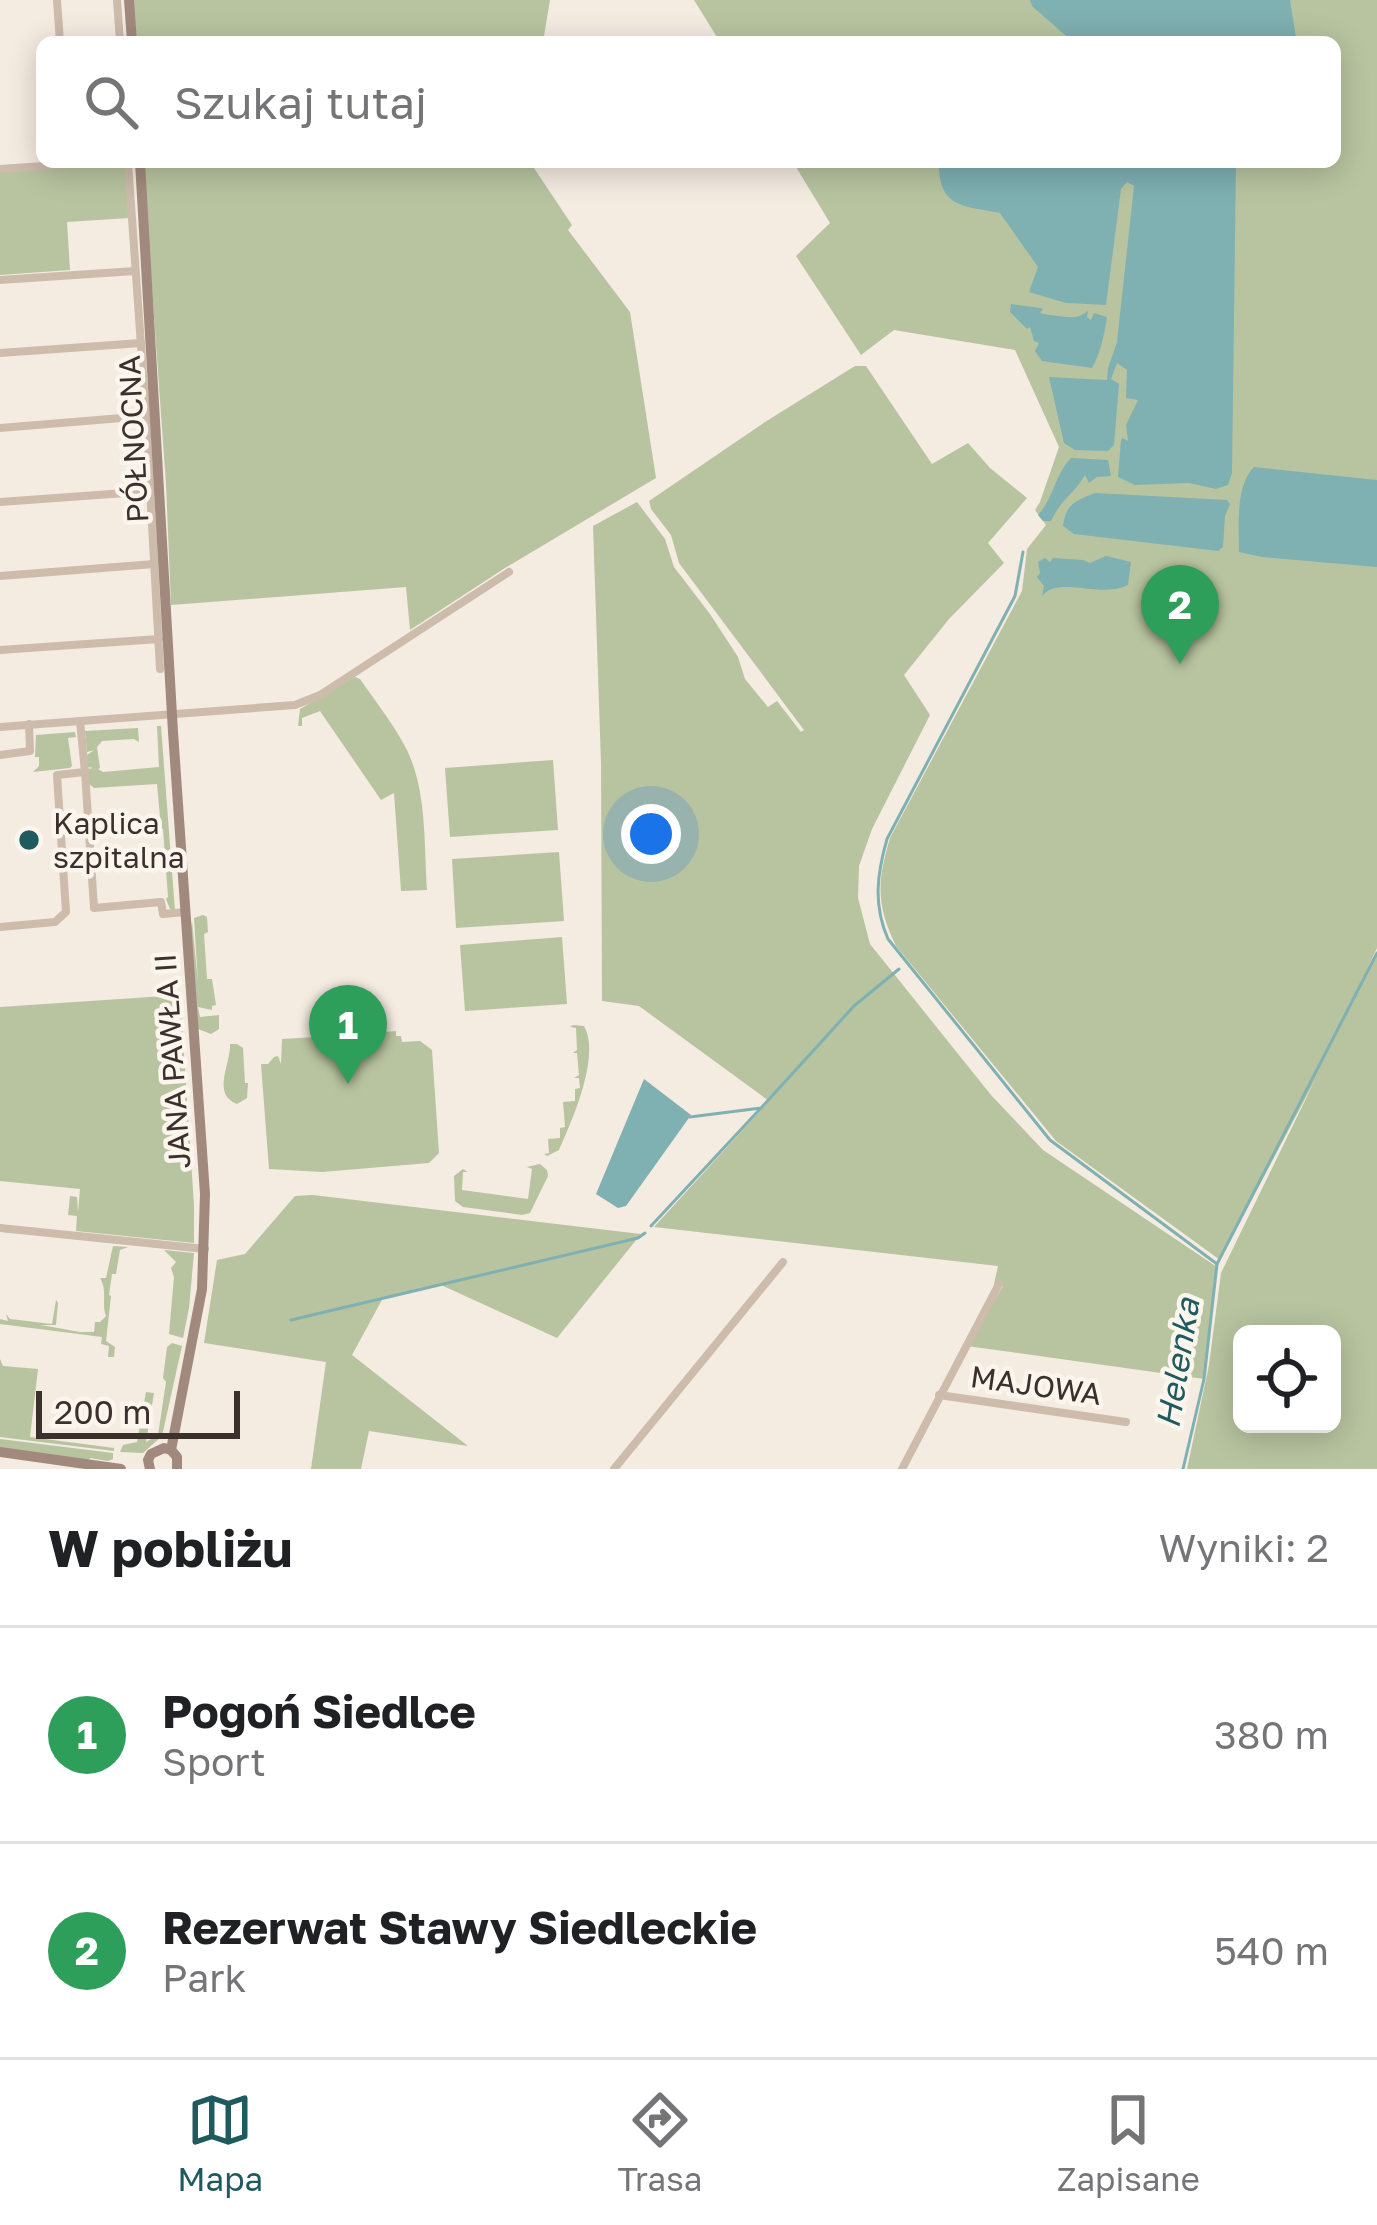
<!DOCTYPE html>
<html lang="pl">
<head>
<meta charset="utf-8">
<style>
	body { margin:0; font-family:"Golos Text",sans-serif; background:#f2f2f2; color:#202124 }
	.controls { position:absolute; right:36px; bottom:36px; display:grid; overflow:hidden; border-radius:18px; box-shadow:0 6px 30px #0003 }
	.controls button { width:108px; height:108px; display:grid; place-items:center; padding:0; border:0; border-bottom:3px solid #e0e0e0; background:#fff; color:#202124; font:60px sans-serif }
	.scale { position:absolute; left:36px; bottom:30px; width:204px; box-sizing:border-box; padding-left:12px; border:6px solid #3b302b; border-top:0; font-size:33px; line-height:42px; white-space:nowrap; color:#3b302b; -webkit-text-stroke:9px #fbf5ee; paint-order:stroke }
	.you { position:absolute; left:651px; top:834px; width:42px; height:42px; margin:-30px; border:9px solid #fff; border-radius:50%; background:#1a73e8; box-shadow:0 0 0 18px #1a73e833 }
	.badge { display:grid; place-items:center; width:78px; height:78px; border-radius:50%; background:#1f5a5e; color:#fff; font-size:39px; font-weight:700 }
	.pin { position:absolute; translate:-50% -99px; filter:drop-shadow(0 3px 6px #0008) }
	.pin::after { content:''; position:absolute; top:63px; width:42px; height:36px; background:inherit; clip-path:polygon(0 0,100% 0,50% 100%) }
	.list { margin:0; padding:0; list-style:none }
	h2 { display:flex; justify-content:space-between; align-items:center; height:156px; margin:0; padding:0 48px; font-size:51px }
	h2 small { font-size:39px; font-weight:400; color:#757577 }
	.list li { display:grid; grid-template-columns:78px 1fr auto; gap:36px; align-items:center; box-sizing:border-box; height:216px; padding:0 48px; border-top:3px solid #e0e0e0 }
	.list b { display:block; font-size:45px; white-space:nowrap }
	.list p { margin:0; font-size:39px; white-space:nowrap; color:#757577 }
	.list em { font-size:39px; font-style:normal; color:#757577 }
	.icon { flex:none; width:66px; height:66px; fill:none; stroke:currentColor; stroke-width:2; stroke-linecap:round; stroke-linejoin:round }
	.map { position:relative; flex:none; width:1377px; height:1469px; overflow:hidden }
	.search { position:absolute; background:#fff; box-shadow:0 6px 30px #0003; left:36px; right:36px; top:36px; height:132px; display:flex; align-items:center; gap:30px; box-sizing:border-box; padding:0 42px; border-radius:18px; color:#757577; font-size:45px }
	.sheet { height:588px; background:#fff }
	nav { display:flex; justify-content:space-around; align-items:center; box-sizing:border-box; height:168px; border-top:3px solid #e0e0e0; background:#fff; font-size:33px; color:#757577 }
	nav a { display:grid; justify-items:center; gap:6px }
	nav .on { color:#1f5a5e }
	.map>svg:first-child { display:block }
	.green { fill:#b8c4a0; fill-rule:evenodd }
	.water { fill:#7fb0b2 }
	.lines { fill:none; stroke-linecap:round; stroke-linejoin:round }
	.stream { stroke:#7fb0b2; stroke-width:3 }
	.street { stroke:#cdbbac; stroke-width:8 }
	.secondary { stroke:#a18a7d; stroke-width:10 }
	.poi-dot { fill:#1f5a5e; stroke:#fbf5ee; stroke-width:4.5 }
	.labels { text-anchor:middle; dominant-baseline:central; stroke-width:9; stroke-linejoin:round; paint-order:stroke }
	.street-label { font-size:30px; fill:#3b302b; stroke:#fbf5ee }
	.poi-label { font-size:30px; fill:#3b302b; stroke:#fbf5ee; text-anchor:start }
	.water-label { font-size:33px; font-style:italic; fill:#1f5a5e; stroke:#fbf5ee }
</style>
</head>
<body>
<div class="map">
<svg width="1377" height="1469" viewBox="0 0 1377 1469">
	<rect width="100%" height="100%" fill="#f4ebe1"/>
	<g class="green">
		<path d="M133 0H550L543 42H135Z"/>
		<path d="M694 0H1377V948L1357 991 1377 954V1469H1187L1209 1365 1221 1273 1315 1080 1220 1260 1056 1141 896 946C876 905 877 882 890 838L1022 591 1027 549 1046 525 1035 510 1040 502 1059 447 1015 350 894 330 861 355 796 256 830 223 793 162H1335V42H720ZM1242 1334H1332V1424H1242Z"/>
		<path d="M143 162H530L572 225 568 230 630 312 656 478 505 568 410 630 406 587 171 605 166 484Z"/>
		<path d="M125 164 129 218 67 222 70 270 0 275V172Z"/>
		<path d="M855 366H866L932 464 968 443 990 468 1027 498 988 543 1004 563 949 619 904 675 930 715 872 829 859 866 858 898 870 944 991 1095 1043 1150 1217 1267 1204 1379 967 1346 1003 1286 994 1284 998 1266 654 1227 769 1101 639 1006 602 1001 601 763 593 526 637 502 665 539 674 567 710 614 738 657 745 679 768 707 777 701 801 732 804 730 679 563 671 535 651 509 649 501 765 422Z"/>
		<path d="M355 677 360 679C376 702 394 725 407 750 427 792 424 844 427 890L401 891 394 793 381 800 320 711 302 718V726H298L300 709Z"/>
		<path d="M157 726H161L175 911 170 909 166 899 168 897 163 829 161 828 157 784 94 788 89 784 88 769 93 768 88 767 87 755 94 750 87 752 85 731 138 728 139 742 134 739 102 741 97 747 100 768 98 769 103 772 159 767Z"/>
		<path d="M75 732 76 737 68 738 72 766 70 768 33 772 39 766V757H35L36 735Z"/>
		<path d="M553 760 558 830 450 837 445 768Z"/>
		<path d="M559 852 564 921 456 928 452 859Z"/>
		<path d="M203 915 207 917 208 932 204 934 207 979H212L216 1005 212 1006V1010L198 1007 200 1017 219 1015V1029L211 1034 198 1029 191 928 192 921 198 983 194 918Z"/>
		<path d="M562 937 567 1004 465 1011 460 945Z"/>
		<path d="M180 995 194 1205V1243L76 1231 77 1216 68 1215 70 1196 77 1197 78 1212 80 1189 0 1181V1007Z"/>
		<path d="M573 1025 584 1026C601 1056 572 1121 559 1150L547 1156 544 1154 549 1153 548 1139 560 1138V1128L565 1127 563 1102 575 1101V1089L580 1088 579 1078H574L579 1075 577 1053H573L577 1050 576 1028 570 1027Z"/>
		<path d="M396 1031V1036H401L402 1042 420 1041 432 1050 439 1153 429 1163 322 1172 269 1169 261 1064H268L274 1057 278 1056 281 1064 282 1039 315 1037 318 1042V1036H326L327 1041 337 1040V1035L341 1034 342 1040 352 1039 353 1034H360L363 1038V1034Z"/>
		<path d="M230 1044H237L243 1048 245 1083H248L247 1098 237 1104C211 1094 231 1064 230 1044Z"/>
		<path d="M540 1164 547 1170 548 1176 530 1213 522 1215 463 1207 455 1201 454 1176 463 1169 468 1172H463L462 1190 528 1199 532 1169 527 1167Z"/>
		<path d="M313 1195 641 1234 557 1338 441 1285 383 1298 352 1355 468 1446 369 1431 361 1469H311L326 1362 204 1343 217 1260 245 1254 295 1196Z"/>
		<path d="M113 1246 128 1247 120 1250 116 1274H112L109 1295 111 1296 106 1341 115 1347 114 1357H108L109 1346 101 1344 102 1337 0 1324V1319L8 1321 6 1314 10 1319 52 1324 56 1300 58 1303 56 1325H41L80 1332H94L95 1322H100L106 1316C101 1303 108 1292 100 1278H106Z"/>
		<path d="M164 1250 194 1253 189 1308 183 1338 169 1334 174 1277 171 1268 176 1262Z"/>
		<path d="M172 1343 182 1346 162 1436 143 1453 120 1452 123 1445 137 1442 146 1392 154 1393 146 1442 158 1435 166 1382 163 1378 167 1347Z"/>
		<path d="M0 1359 3 1366 38 1369 30 1437 114 1448V1451L0 1437Z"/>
		<path d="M0 1439 113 1453V1459L108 1461 90 1458 89 1461 0 1449Z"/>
	</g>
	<g class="water">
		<path d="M1030 0H1290L1296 38 1287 42H1073L1032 6Z"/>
		<path d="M939 162H1236L1232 473 1228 485 1216 489 1189 483 1135 485 1118 477 1121 440 1123 438 1128 441 1126 425 1138 400 1126 398 1127 370 1117 363 1111 379 1119 384 1114 445 1108 451 1075 450 1064 443 1049 377 1107 380 1108 368 1117 342 1134 186 1127 182 1121 189 1106 305 1066 303 1029 292 1038 267 1000 213C963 206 938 208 939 162Z"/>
		<path d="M1011 304 1040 308 1043 309 1040 313C1048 315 1069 318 1076 317 1081 316 1084 313 1088 311L1087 317 1091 320 1094 313 1107 317C1104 336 1101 352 1092 368L1042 361 1035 351 1039 343 1034 341 1030 327 1027 329 1010 312Z"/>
		<path d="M1071 458 1108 460 1111 476 1097 477 1089 483 1085 475C1073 495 1062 498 1051 521H1043L1038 515C1054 498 1055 474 1071 458Z"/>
		<path d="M1254 467 1377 480V567L1262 557 1239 552C1239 526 1235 486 1254 467Z"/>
		<path d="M1095 493 1227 500 1230 504 1225 516 1223 547 1218 551 1074 534 1063 526C1066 504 1075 501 1095 493Z"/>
		<path d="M1106 556 1131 562 1128 585C1101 599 1058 575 1042 596L1044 586 1037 577 1040 573 1038 562 1045 558 1050 562 1053 558 1083 560 1090 563Z"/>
		<path d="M644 1079 691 1115 626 1206 618 1208 596 1194Z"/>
	</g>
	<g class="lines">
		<g class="stream">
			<path d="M1023 552 1015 596 887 839C877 874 873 905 888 939L1050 1140 1217 1264"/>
			<path d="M690 1117 761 1108 854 1006 899 969"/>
			<path d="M651 1226 760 1109"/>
			<path d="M291 1320 638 1238 645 1233"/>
			<path d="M1183 1469 1204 1379 1217 1264 1377 953"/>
		</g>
		<g class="street">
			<path d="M57 0 60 42"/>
			<path d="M117 0 120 42"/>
			<path d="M128 162 146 416 160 669"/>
			<path d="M0 169 101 162"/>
			<path d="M0 280 135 271"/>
			<path d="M0 353 141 343"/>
			<path d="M0 428 146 416"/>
			<path d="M0 502 153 491"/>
			<path d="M0 576 154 564"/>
			<path d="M0 650 159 639"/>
			<path d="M0 727 295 705 320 695 509 572"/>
			<path d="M0 755 30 751 29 724"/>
			<path d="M85 772 94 908 161 902 163 914 186 912"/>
			<path d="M0 927 55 922 66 912 57 775 85 772 80 721"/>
			<path d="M0 1228 205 1249"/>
			<path d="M939 1395 1126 1422"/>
			<path d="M614 1469 783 1262"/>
			<path d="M902 1469 999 1284"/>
		</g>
		<g class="secondary">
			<path d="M129 0 132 42"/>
			<path d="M140 162 173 732 205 1194 202 1289 171 1450"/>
			<path d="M0 1452 121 1469"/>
			<path d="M150 1469 148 1460 151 1454 164 1448 171 1450 177 1457V1469"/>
		</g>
	</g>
	<circle class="poi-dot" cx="29" cy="840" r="12"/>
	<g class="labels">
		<g class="street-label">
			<text transform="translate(133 439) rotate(-93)">PÓŁNOCNA</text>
			<text transform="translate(172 1061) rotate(-94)">JANA PAWŁA II</text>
			<text transform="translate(1036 1385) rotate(8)">MAJOWA</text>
		</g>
		<g class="poi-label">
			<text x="53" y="823">Kaplica<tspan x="53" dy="34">szpitalna</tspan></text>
		</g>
		<g class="water-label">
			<text transform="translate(1177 1363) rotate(-81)">Helenka</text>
		</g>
	</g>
</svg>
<div class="controls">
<button><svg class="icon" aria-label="locate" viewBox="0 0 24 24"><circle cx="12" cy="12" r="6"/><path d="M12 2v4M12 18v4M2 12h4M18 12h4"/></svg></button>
</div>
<div class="scale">200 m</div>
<div class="you"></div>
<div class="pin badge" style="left:348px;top:1084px;background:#2e9e5b">1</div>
<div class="pin badge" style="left:1180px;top:664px;background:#2e9e5b">2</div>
<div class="search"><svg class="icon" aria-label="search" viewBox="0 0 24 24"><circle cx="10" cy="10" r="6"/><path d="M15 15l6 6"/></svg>Szukaj tutaj</div>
</div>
<section class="sheet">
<h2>W pobliżu<small>Wyniki: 2</small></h2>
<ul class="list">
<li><span class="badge" style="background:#2e9e5b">1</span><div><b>Pogoń Siedlce</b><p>Sport</p></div><em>380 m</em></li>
<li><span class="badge" style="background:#2e9e5b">2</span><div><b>Rezerwat Stawy Siedleckie</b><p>Park</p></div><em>540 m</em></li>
</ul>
</section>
<nav>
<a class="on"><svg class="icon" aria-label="map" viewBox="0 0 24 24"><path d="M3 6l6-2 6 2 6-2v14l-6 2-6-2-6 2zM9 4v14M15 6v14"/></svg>Mapa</a>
<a><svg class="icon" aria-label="directions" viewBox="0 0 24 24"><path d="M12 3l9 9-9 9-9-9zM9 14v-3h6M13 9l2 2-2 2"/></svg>Trasa</a>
<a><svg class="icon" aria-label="saved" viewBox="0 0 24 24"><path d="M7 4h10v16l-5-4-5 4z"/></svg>Zapisane</a>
</nav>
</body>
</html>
